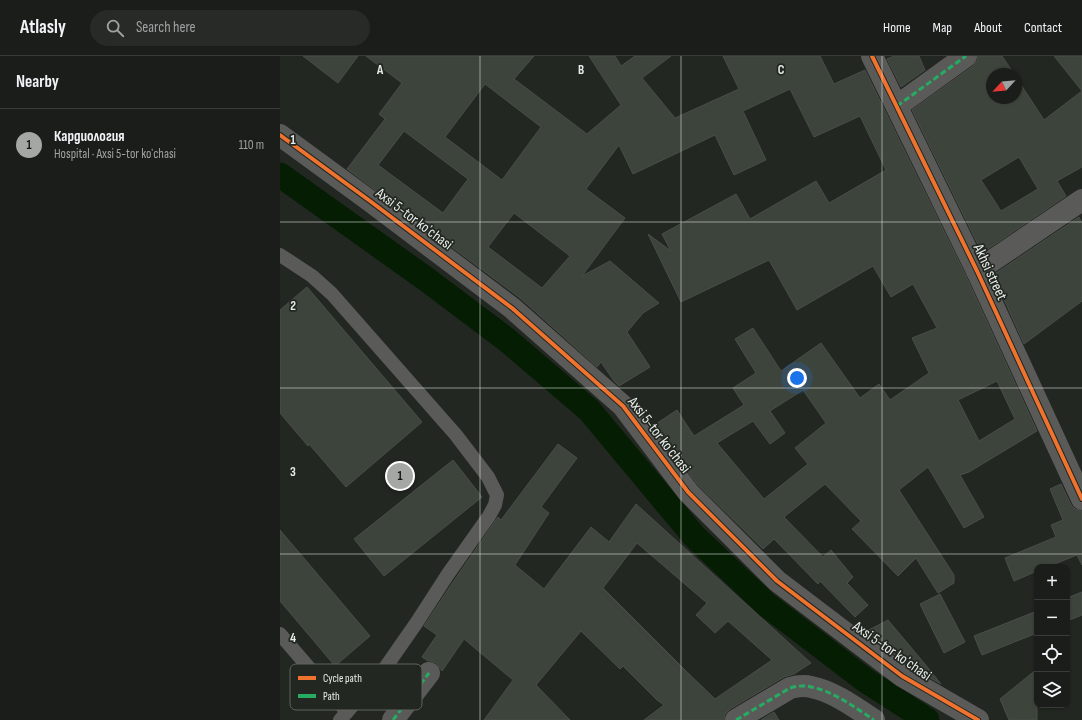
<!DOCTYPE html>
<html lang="en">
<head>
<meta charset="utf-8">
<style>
	body { margin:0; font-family:"Sofia Sans Condensed",sans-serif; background:#272a27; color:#f1f3f6 }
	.controls { position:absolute; right:12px; bottom:12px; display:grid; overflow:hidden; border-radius:8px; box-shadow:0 1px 3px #0004 }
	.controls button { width:36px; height:36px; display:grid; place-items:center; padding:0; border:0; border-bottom:1px solid #383b39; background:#1a1d1a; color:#f1f3f6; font:20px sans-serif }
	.compass { position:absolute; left:706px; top:12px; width:36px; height:36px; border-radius:50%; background:#1a1d1a; box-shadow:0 1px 3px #0004; rotate:244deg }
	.you { position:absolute; left:517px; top:322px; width:14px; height:14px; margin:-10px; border:3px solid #fff; border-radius:50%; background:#1a73e8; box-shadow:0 0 0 6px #1a73e833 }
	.badge { display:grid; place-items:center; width:26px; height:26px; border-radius:50%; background:#a4a8a3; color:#111; font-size:13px; font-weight:700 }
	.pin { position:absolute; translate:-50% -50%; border:2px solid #fff; box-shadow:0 1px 4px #0006 }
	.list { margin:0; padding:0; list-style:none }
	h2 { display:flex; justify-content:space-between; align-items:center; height:52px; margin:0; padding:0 16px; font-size:17px }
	h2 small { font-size:13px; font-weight:400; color:#9fa2a2 }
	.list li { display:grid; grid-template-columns:26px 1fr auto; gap:12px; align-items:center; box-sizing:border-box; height:72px; padding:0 16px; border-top:1px solid #383b39 }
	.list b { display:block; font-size:15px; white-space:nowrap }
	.list p { margin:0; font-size:13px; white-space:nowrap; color:#9fa2a2 }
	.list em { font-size:13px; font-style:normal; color:#9fa2a2 }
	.icon { flex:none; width:22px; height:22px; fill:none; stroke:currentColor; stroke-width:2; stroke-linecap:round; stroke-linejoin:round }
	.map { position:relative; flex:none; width:802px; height:664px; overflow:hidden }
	header { display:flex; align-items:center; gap:24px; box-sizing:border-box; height:56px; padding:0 20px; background:#1a1d1a; border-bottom:1px solid #383b39 }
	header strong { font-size:19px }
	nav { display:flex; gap:22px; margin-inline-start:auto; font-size:14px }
	.search { width:280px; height:36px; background:#272a27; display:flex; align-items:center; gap:10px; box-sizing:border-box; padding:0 14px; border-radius:22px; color:#9fa2a2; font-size:15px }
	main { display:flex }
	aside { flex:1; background:#1a1d1a }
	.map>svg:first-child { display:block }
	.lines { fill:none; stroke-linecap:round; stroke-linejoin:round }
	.canal { stroke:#051d03; stroke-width:25 }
	.building { fill:#3d443b; stroke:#4a4d4a; fill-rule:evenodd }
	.service { stroke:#5a5b59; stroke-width:14 }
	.minor { stroke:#5a5b59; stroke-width:22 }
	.tertiary { stroke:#5a5b59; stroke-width:22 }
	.quiet { stroke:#26ab63; stroke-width:3; stroke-dasharray:6 3; stroke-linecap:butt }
	.cycleway-casing { stroke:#222821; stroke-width:6 }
	.cycleway { stroke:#ef722f; stroke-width:4 }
	.grid { fill:none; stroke:#e9ede9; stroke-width:1; stroke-opacity:0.55 }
	.labels { text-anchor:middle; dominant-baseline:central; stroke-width:3.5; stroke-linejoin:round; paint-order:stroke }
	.street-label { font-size:15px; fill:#e9ede9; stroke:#222821 }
	.key { fill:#222821; stroke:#5e635d; stroke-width:1 }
	.key-label { font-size:11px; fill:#e9ede9 }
	.grid-label { font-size:13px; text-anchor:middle; font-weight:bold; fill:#e9ede9; stroke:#222821; stroke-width:3.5; stroke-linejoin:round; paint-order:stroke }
</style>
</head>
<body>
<header>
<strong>Atlasly</strong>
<div class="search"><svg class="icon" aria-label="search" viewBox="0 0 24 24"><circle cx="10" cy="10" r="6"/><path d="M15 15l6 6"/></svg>Search here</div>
<nav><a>Home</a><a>Map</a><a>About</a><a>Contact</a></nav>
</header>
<main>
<aside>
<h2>Nearby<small></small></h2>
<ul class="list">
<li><span class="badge">1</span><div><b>Кардиология</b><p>Hospital · Аxsi 5-tor koʼchasi</p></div><em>110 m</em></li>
</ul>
</aside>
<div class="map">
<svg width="802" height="664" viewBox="0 0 802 664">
	<rect width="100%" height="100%" fill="#232722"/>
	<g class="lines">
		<path class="canal" d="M0 119 146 223 227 284 309 354 414 480 487 549 585 624 647 664"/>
	</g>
	<g class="building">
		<path d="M23 0H78L58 27Z"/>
		<path d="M86 0H254L234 23 307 78 341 49 309 0H335L341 10 355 0H391L362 22 395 62 459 33 443 0H540L554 28 585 14 686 220 757 375 689 416 680 419 704 461 684 472 648 411 619 434 674 519V527L658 537 636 502 618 520 572 473 581 465 545 428 504 461 543 501 551 494 573 521 567 527 588 549 575 561 540 525 538 528 494 483 483 493 417 428 373 370 397 354 414 380 464 349 453 332 476 317 455 283 473 272 501 315 541 287 580 342 599 328 610 344 649 317 632 282 657 272 633 228 611 241 593 210 517 254 489 204 401 246 368 178 391 195 382 178 456 138 470 163 536 125 549 147 606 114 580 60 534 81 510 33 463 55 486 104 454 119 435 79 353 118 339 89 306 133 345 162 302 220 330 205 379 247 363 257 347 276 370 311 339 330 334 325 321 306 317 311 240 242 67 113 105 63 99 58 122 27ZM205 28 261 71 222 124 165 81ZM124 75 188 123 163 157 98 109ZM234 157 290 200 262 232 208 191ZM717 325 735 363 699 385 678 344ZM523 334 546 367 515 392 528 408 484 443 437 387 473 365 490 388 505 377 490 355Z"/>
		<path d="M614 0H639L645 14 621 31 607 3Z"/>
		<path d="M698 0H722L734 18H712V42H736V21L764 64 802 35V111L777 125 786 140 702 197 632 54 693 10 697 5ZM739 101 758 133 721 155 701 124Z"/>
		<path d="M774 0H802V35Z"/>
		<path d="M799 161 802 167V245L744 288 713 219Z"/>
		<path d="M27 231 142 366 66 431 29 388 28 390 0 357V254Z"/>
		<path d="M278 388 297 402 261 451 269 457 235 509 264 533 311 471 329 486 356 448 531 607 514 618 504 621 450 653 445 658 444 664H364L384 649 377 644 343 610 340 613 301 575 256 629 290 664H204L233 624 184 583 162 615 156 607 151 605H148L142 601 157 579 144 570 175 523 218 461 221 464ZM357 487 427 547 416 559 435 577 448 565 492 604 435 643 406 615 323 532Z"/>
		<path d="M173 404 202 441 104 520 74 483Z"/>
		<path d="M781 428 791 449 795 453 802 455V509L797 499 767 511H757V515L734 525 725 502 776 481 771 469 783 464 770 433Z"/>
		<path d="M0 474 90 580 55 610 0 545Z"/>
		<path d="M802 536V559L787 565V542Z"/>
		<path d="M660 538 685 586 664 597 640 548Z"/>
		<path d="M757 555V577L702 599 694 580Z"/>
		<path d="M608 564 644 607 661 628 629 610 585 576Z"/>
		<path d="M757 613V664H729L720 643Z"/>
		<path d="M494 656 499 664H481Z"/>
	</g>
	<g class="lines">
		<g class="service">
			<path d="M0 199 32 220 52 238 176 379 208 421 217 439 215 449 209 460 168 518 137 566 105 612 67 656"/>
			<path d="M0 578 67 656 60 664"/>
		</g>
		<g class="minor">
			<path d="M617 50 686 0"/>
			<path d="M0 79 90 145 232 252 343 350 408 436 497 525 622 620 698 664"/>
			<path d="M113 664 149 617"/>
			<path d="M456 664 510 632C517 630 524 629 531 631 553 635 576 652 594 664"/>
		</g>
		<g class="tertiary">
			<path d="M592 0 697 215 802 443"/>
			<path d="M697 215 802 144"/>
		</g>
		<g class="quiet">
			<path d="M617 50 686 0"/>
			<path d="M113 664 149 617"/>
			<path d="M456 664 510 632C517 630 524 629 531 631 553 635 576 652 594 664"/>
		</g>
		<defs>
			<g id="cycleway">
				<path d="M592 0 697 215 802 443"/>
				<path d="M0 79 90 145 232 252 343 350 408 436 497 525 622 620 698 664"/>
			</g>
		</defs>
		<use href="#cycleway" class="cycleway-casing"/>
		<use href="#cycleway" class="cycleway"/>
	</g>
	<path class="grid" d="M200 0V664M401 0V664M602 0V664M0 166H802M0 332H802M0 498H802"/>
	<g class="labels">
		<g class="street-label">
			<text transform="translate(134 163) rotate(37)">Аxsi 5-tor koʼchasi</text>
			<text transform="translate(710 216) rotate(65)">Akhsi street</text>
			<text transform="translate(379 379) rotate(52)">Аxsi 5-tor koʼchasi</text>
			<text transform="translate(612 595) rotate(35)">Аxsi 5-tor koʼchasi</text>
		</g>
	</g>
	<rect x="10" y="608" width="132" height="46" rx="6" class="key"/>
	<rect x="18" y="620" width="18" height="4" fill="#ef722f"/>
	<rect x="18" y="638" width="18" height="4" fill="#26ab63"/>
	<g class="key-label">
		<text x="43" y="626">Cycle path</text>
		<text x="43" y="644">Path</text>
	</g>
	<g class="grid-label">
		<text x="100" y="18">A</text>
		<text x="301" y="18">B</text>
		<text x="501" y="18">C</text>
		<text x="13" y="88">1</text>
		<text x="13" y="254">2</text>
		<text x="13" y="420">3</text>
		<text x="13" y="586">4</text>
	</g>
</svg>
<div class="controls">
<button>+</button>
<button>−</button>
<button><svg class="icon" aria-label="locate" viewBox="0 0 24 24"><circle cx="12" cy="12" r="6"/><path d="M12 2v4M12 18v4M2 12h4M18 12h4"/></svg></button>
<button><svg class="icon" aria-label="layers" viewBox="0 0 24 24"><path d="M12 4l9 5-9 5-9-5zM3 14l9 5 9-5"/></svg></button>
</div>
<svg class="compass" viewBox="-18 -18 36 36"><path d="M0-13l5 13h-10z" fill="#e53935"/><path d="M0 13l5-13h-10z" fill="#9fa2a2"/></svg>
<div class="you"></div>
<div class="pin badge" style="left:120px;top:420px">1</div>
</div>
</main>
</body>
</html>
